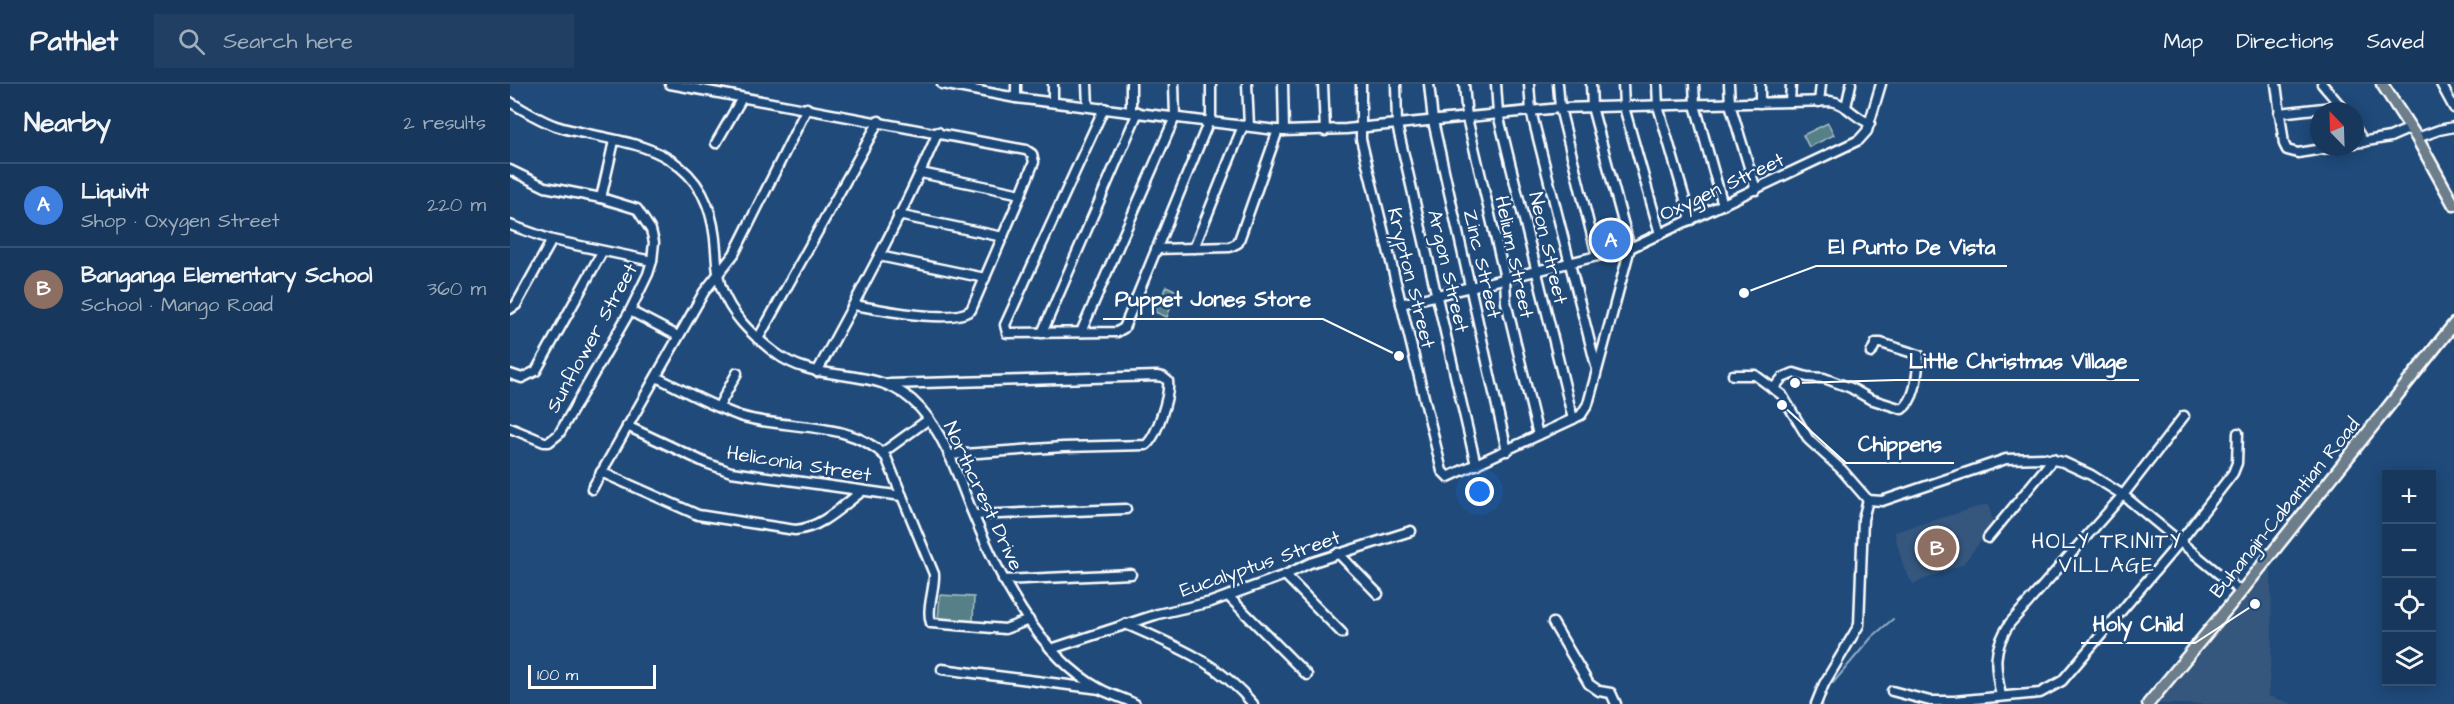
<!DOCTYPE html>
<html lang="en">
<head>
<meta charset="utf-8">
<style>
	body { margin:0; font-family:"Architects Daughter",sans-serif; background:#203f62; color:#f1f3f6 }
	.controls { position:absolute; right:18px; bottom:18px; display:grid; overflow:hidden; border-radius:0px; box-shadow:0 3px 15px #0003 }
	.controls button { width:54px; height:54px; display:grid; place-items:center; padding:0; border:0; border-bottom:2px solid #365272; background:#17385c; color:#f1f3f6; font:30px sans-serif }
	.compass { position:absolute; left:1800px; top:18px; width:54px; height:54px; border-radius:50%; background:#17385c; box-shadow:0 3px 15px #0003; rotate:337deg }
	.scale { position:absolute; left:18px; bottom:15px; width:128px; box-sizing:border-box; padding-left:6px; border:3px solid #fff; border-top:0; font-size:16px; line-height:21px; white-space:nowrap; color:#fff; -webkit-text-stroke:4px #1f4a7a; paint-order:stroke }
	.you { position:absolute; left:970px; top:408px; width:21px; height:21px; margin:-15px; border:4px solid #fff; border-radius:50%; background:#1a73e8; box-shadow:0 0 0 9px #1a73e833 }
	.badge { display:grid; place-items:center; width:39px; height:39px; border-radius:50%; background:#8abfa5; color:#fff; font-size:20px; font-weight:700 }
	.pin { position:absolute; translate:-50% -50%; border:3px solid #fff; box-shadow:0 2px 6px #0006 }
	.list { margin:0; padding:0; list-style:none }
	h2 { display:flex; justify-content:space-between; align-items:center; height:78px; margin:0; padding:0 24px; font-size:26px }
	h2 small { font-size:20px; font-weight:400; color:#9eacbb }
	.list li { display:grid; grid-template-columns:39px 1fr auto; gap:18px; align-items:center; box-sizing:border-box; height:84px; padding:0 24px; border-top:2px solid #365272 }
	.list b { display:block; font-size:22px; white-space:nowrap }
	.list p { margin:0; font-size:20px; white-space:nowrap; color:#9eacbb }
	.list em { font-size:20px; font-style:normal; color:#9eacbb }
	.icon { flex:none; width:33px; height:33px; fill:none; stroke:currentColor; stroke-width:2; stroke-linecap:round; stroke-linejoin:round }
	.map { position:relative; flex:none; width:1944px; height:620px; overflow:hidden }
	header { display:flex; align-items:center; gap:36px; box-sizing:border-box; height:84px; padding:0 30px; background:#17385c; border-bottom:2px solid #365272 }
	header strong { font-size:28px }
	nav { display:flex; gap:33px; margin-inline-start:auto; font-size:21px }
	.search { width:420px; height:54px; background:#203f62; display:flex; align-items:center; gap:15px; box-sizing:border-box; padding:0 21px; border-radius:0px; color:#9eacbb; font-size:22px }
	main { display:flex }
	aside { flex:1; background:#17385c }
	.map>svg:first-child { display:block }
	.built { fill:#34577d }
	.green { fill:#578087; stroke:#abc0c3; stroke-width:1.5 }
	.lines { fill:none; stroke-linecap:round; stroke-linejoin:round }
	.stream { stroke:#91adc8; stroke-width:2 }
	.minor-casing { stroke:#fff; stroke-width:13 }
	.major-casing { stroke:#fff; stroke-width:15 }
	.minor { stroke:#1f4a7a; stroke-width:8 }
	.major { stroke:#6c7d8b; stroke-width:10 }
	.labels { text-anchor:middle; dominant-baseline:central; stroke-width:5; stroke-linejoin:round; paint-order:stroke }
	.street-label { font-size:20px; fill:#fff; stroke:#1f4a7a }
	.neighbourhood-label { font-size:21px; letter-spacing:1.5px; fill:#fff; stroke:#1f4a7a }
	.leader { fill:none; stroke:#fff; stroke-width:2 }
	.callout-dot { fill:#fff; stroke:#1f4a7a; stroke-width:2 }
	.callout-label { font-size:21px; text-anchor:middle; font-weight:bold; fill:#fff; stroke:#1f4a7a; stroke-width:5; stroke-linejoin:round; paint-order:stroke }
</style>
</head>
<body>
<header>
<strong>Pathlet</strong>
<div class="search"><svg class="icon" aria-label="search" viewBox="0 0 24 24"><circle cx="10" cy="10" r="6"/><path d="M15 15l6 6"/></svg>Search here</div>
<nav><a>Map</a><a>Directions</a><a>Saved</a></nav>
</header>
<main>
<aside>
<h2>Nearby<small>2 results</small></h2>
<ul class="list">
<li><span class="badge" style="background:#3f7fe0">A</span><div><b>Liquivit</b><p>Shop · Oxygen Street</p></div><em>220 m</em></li>
<li><span class="badge" style="background:#8d6e63">B</span><div><b>Banganga Elementary School</b><p>School · Mango Road</p></div><em>360 m</em></li>
</ul>
</aside>
<div class="map">
<svg width="1944" height="620" viewBox="0 0 1944 620">
	<rect width="100%" height="100%" fill="#1f4a7a"/>
	<filter id="ink" filterUnits="userSpaceOnUse"><feTurbulence type="fractalNoise" baseFrequency=".0167" numOctaves="2"/><feDisplacementMap in="SourceGraphic" scale="12" xChannelSelector="R" yChannelSelector="G"/><feConvolveMatrix kernelMatrix="1 2 1 2 8 2 1 2 1" color-interpolation-filters="sRGB"/></filter>
	<g filter="url(#ink)">
		<g class="built">
			<path d="M1478 420 1484 440 1453 480 1403 500 1394 485 1384 448Z"/>
			<path d="M1761 480 1762 560 1758 612 1784 620H1646Z"/>
		</g>
		<g class="green">
			<path d="M1318 39 1324 51 1299 63 1293 51Z"/>
			<path d="M656 202 667 207 657 233 645 228Z"/>
			<path d="M430 511 464 513 463 538 428 536Z"/>
		</g>
		<g class="lines">
			<path class="stream" d="M1323 599 1362 553 1383 535"/>
			<defs>
				<g id="minor">
					<path d="M160 0 516 66 522 70 524 78 511 110 461 226C442 241 368 225 344 221"/>
					<path d="M432 0 506 14 774 47 836 45 1050 24 1320 17C1337 19 1344 34 1360 39"/>
					<path d="M506 0V14"/>
					<path d="M543 0V18"/>
					<path d="M577 0 578 22"/>
					<path d="M621 0V27"/>
					<path d="M737 0 739 42"/>
					<path d="M773 0 774 47"/>
					<path d="M813 0 815 47"/>
					<path d="M851 0V55L932 387 938 393 1063 335 1071 331 1078 320 1120 164 1082 23 1081 0"/>
					<path d="M886 0 887 41 966 381"/>
					<path d="M919 0 923 37 997 367"/>
					<path d="M954 0 957 34 995 194 996 218 1028 351"/>
					<path d="M986 0 988 30 1063 335"/>
					<path d="M1019 0 1021 27 1086 282"/>
					<path d="M1048 0 1050 24 1087 172"/>
					<path d="M1113 0 1114 23 1150 150"/>
					<path d="M1147 0 1148 22 1181 136"/>
					<path d="M1184 0 1185 21 1213 121"/>
					<path d="M1219 0 1220 20 1246 106"/>
					<path d="M1250 0V19"/>
					<path d="M1766 0 1774 60 1777 66 1788 69 1824 63"/>
					<path d="M1812 0 1835 27"/>
					<path d="M1931 0 1944 24"/>
					<path d="M0 18C15 27 29 36 46 42 86 55 137 55 170 83 196 104 204 134 206 166 207 179 207 191 211 203 221 231 241 250 264 268 310 304 368 277 410 324 435 352 447 390 461 425 487 488 527 571 590 605 601 611 614 614 625 620"/>
					<path d="M1280 18 1281 0"/>
					<path d="M1309 18 1311 0"/>
					<path d="M1336 23 1341 0"/>
					<path d="M594 24 495 241 497 249 607 248 614 244 701 32V0"/>
					<path d="M1769 29 1831 22"/>
					<path d="M1845 44 1854 58"/>
					<path d="M1907 54 1929 46 1944 43"/>
					<path d="M206 59 232 14"/>
					<path d="M1845 59 1880 53 1901 44"/>
					<path d="M0 86 35 103 91 114 127 125 141 146 144 158 142 177 138 190 120 227 49 350 39 358H34L0 344"/>
					<path d="M411 89 511 110"/>
					<path d="M91 114 104 57"/>
					<path d="M388 131 493 153"/>
					<path d="M0 141 42 156 142 177"/>
					<path d="M684 164 733 42"/>
					<path d="M646 165 720 163 728 159 768 46"/>
					<path d="M369 172 475 194"/>
					<path d="M891 220 1120 164 1349 56 1357 47 1371 0"/>
					<path d="M0 225 6 221 42 156"/>
					<path d="M120 227 168 252"/>
					<path d="M571 248 665 33 664 0"/>
					<path d="M532 249 628 28"/>
					<path d="M248 255 369 37"/>
					<path d="M307 288C350 209 393 130 428 48"/>
					<path d="M0 290 12 294 26 287 92 168"/>
					<path d="M1223 291H1245L1272 311 1299 356 1331 385 1358 416"/>
					<path d="M146 293C173 306 201 322 230 332 277 347 339 335 376 373L424 490C425 505 416 525 421 539L495 545 519 536"/>
					<path d="M379 300 647 292 653 293 658 297C660 311 647 352 636 361L553 363 439 371"/>
					<path d="M1263 305 1272 294 1284 289 1297 293 1314 294 1341 304 1360 315 1392 325C1407 314 1407 289 1409 271L1371 259H1366L1361 269"/>
					<path d="M209 322 227 289"/>
					<path d="M117 342 196 379 221 388 392 412"/>
					<path d="M372 369 419 335"/>
					<path d="M91 388 188 431 285 446C311 444 331 423 351 408"/>
					<path d="M82 405 194 208 224 170 297 24"/>
					<path d="M1358 416 1372 417 1496 375 1533 374 1553 378 1581 391 1613 411 1731 508"/>
					<path d="M464 431 616 425"/>
					<path d="M1478 454 1543 375"/>
					<path d="M828 469 868 510"/>
					<path d="M775 491 832 549"/>
					<path d="M493 496 621 490"/>
					<path d="M718 512 797 591"/>
					<path d="M1043 539 1079 600 1089 607 1101 609 1106 620"/>
					<path d="M616 540C665 562 707 577 743 620"/>
					<path d="M541 565 648 530 701 518 775 491 800 479 901 447"/>
					<path d="M432 585 590 605"/>
					<path d="M1382 607 1420 617H1444L1530 609 1552 597 1669 459 1723 389 1727 379 1728 349"/>
					<path d="M1491 612C1485 582 1482 566 1500 539L1613 411 1674 332"/>
					<path d="M1306 620 1314 600 1349 541 1353 435 1358 416"/>
				</g>
				<g id="major">
					<path d="M1872 0 1907 54 1944 121"/>
					<path d="M1638 620 1731 508 1944 240"/>
				</g>
			</defs>
			<use href="#minor" class="minor-casing"/>
			<use href="#major" class="major-casing"/>
			<use href="#minor" class="minor"/>
			<use href="#major" class="major"/>
		</g>
	</g>
	<g class="labels">
		<g class="street-label">
			<text transform="translate(1212 103) rotate(-25)">Oxygen Street</text>
			<text transform="translate(1038 164) rotate(77)">Neon Street</text>
			<text transform="translate(1004 173) rotate(78)">Helium Street</text>
			<text transform="translate(972 180) rotate(77)">Zinc Street</text>
			<text transform="translate(938 187) rotate(77)">Argon Street</text>
			<text transform="translate(901 194) rotate(76)">Krypton Street</text>
			<text transform="translate(82 254) rotate(-61)">Sunflower Street</text>
			<text transform="translate(289 380) rotate(9)">Heliconia Street</text>
			<text transform="translate(473 412) rotate(65)">Northcrest Drive</text>
			<text transform="translate(1775 424) rotate(-51)">Buhangin-Cabantian Road</text>
			<text transform="translate(750 480) rotate(-19)">Eucalyptus Street</text>
		</g>
		<g class="neighbourhood-label">
			<text x="1597" y="457">HOLY TRINITY<tspan x="1597" dy="24">VILLAGE</tspan></text>
		</g>
	</g>
	<path class="leader" d="M1234 209L1306 182H1497M889 272L813 235H593M1285 299L1386 296H1629M1272 321L1336 379H1444M1745 520L1685 559H1571"/>
	<g class="callout-dot">
		<circle cx="1234" cy="209" r="6"/>
		<circle cx="889" cy="272" r="6"/>
		<circle cx="1285" cy="299" r="6"/>
		<circle cx="1272" cy="321" r="6"/>
		<circle cx="1745" cy="520" r="6"/>
	</g>
	<g class="callout-label">
		<text x="1402" y="170">El Punto De Vista</text>
		<text x="703" y="222">Puppet Jones Store</text>
		<text x="1508" y="284">Little Christmas Village</text>
		<text x="1390" y="367">Chippens</text>
		<text x="1628" y="547">Holy Child</text>
	</g>
</svg>
<div class="controls">
<button>+</button>
<button>−</button>
<button><svg class="icon" aria-label="locate" viewBox="0 0 24 24"><circle cx="12" cy="12" r="6"/><path d="M12 2v4M12 18v4M2 12h4M18 12h4"/></svg></button>
<button><svg class="icon" aria-label="layers" viewBox="0 0 24 24"><path d="M12 4l9 5-9 5-9-5zM3 14l9 5 9-5"/></svg></button>
</div>
<svg class="compass" viewBox="-18 -18 36 36"><path d="M0-13l5 13h-10z" fill="#e53935"/><path d="M0 13l5-13h-10z" fill="#9eacbb"/></svg>
<div class="scale">100 m</div>
<div class="you"></div>
<div class="pin badge" style="left:1101px;top:156px;background:#3f7fe0">A</div>
<div class="pin badge" style="left:1427px;top:464px;background:#8d6e63">B</div>
</div>
</main>
</body>
</html>
